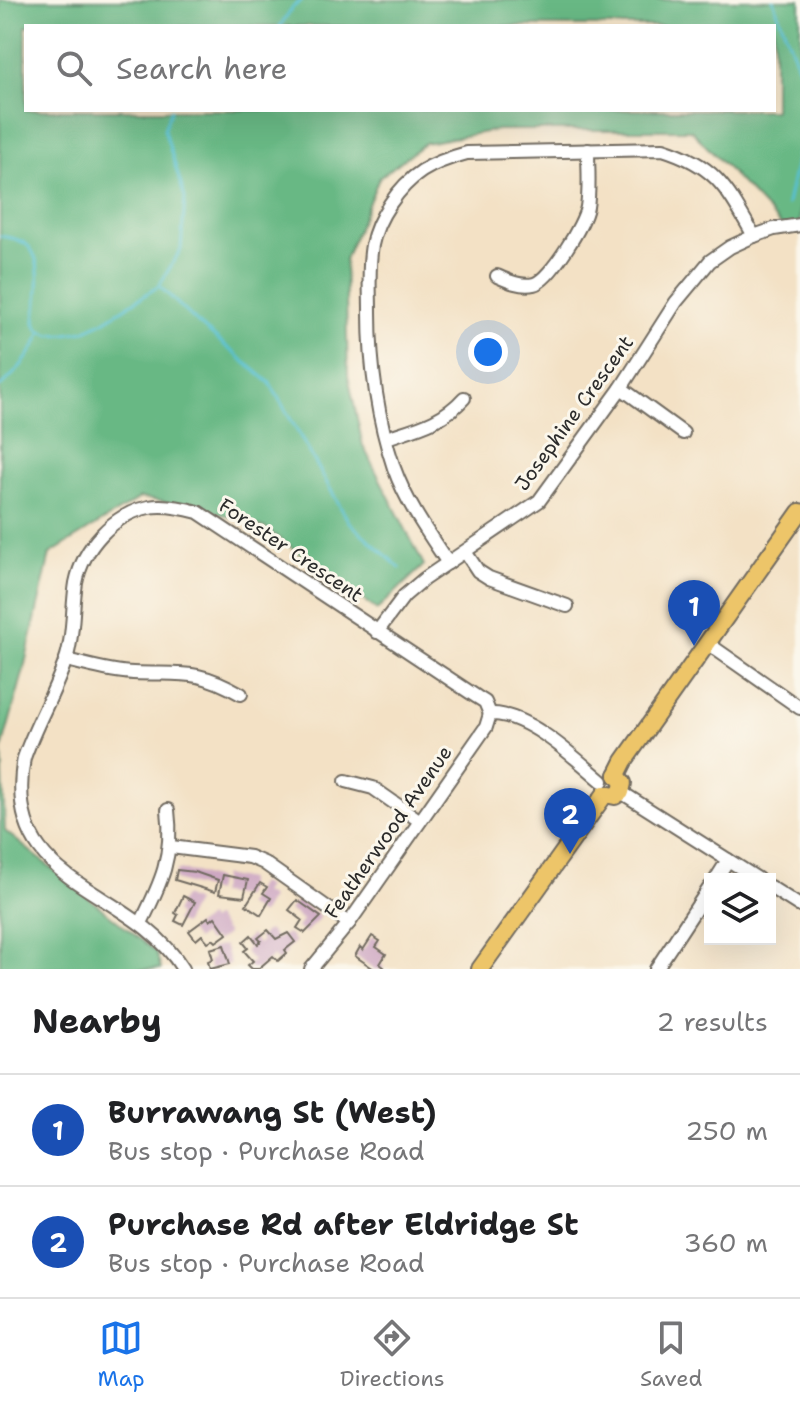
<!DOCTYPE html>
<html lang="en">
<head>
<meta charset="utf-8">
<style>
	body { margin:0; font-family:"Shantell Sans",sans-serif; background:#f6f6f6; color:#202124 }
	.controls { position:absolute; right:24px; bottom:24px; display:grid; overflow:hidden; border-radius:0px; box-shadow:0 8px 32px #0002 }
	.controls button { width:72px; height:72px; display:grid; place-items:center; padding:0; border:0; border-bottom:2px solid #e0e0e0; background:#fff; color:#202124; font:40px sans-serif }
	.you { position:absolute; left:488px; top:352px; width:28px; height:28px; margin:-20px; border:6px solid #fff; border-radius:50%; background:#1a73e8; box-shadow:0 0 0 12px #1a73e833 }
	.badge { display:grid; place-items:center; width:52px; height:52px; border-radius:50%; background:#1a73e8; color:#fff; font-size:26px; font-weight:700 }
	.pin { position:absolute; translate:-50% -66px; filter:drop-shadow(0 2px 4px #0008) }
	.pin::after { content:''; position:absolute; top:42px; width:28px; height:24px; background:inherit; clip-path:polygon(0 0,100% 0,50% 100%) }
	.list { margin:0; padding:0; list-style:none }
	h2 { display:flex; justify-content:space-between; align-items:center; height:104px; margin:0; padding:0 32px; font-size:34px }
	h2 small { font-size:26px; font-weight:400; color:#757577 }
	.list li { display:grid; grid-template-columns:52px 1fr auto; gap:24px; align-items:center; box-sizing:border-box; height:112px; padding:0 32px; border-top:2px solid #e0e0e0 }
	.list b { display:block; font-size:30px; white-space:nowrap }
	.list p { margin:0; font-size:26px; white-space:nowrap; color:#757577 }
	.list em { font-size:26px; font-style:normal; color:#757577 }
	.icon { flex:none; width:44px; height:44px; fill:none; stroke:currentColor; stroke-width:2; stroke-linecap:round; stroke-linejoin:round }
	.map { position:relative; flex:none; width:800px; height:969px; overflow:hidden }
	.search { position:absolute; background:#fff; box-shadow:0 8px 32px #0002; left:24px; right:24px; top:24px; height:88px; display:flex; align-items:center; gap:20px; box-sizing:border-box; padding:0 28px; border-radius:0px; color:#757577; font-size:30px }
	.sheet { height:328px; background:#fff }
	nav { display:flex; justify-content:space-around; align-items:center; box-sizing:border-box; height:112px; border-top:2px solid #e0e0e0; background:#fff; font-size:22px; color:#757577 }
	nav a { display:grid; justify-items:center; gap:4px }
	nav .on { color:#1a73e8 }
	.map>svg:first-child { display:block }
	.forest { fill:#68b884; stroke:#4a7258; stroke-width:2; fill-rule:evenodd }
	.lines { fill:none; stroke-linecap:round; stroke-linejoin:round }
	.stream { stroke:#56c0d1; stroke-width:3 }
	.building { fill:#cca4c1 }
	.minor-casing { stroke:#716b61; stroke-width:16 }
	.major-casing { stroke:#716b61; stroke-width:20 }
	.minor { stroke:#fff; stroke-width:12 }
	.major { stroke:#edc569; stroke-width:16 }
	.labels { text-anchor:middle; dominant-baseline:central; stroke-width:6; stroke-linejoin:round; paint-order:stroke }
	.street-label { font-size:20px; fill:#2b2b2b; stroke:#fbf7ec }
</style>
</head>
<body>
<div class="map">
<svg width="800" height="969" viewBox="0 0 800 969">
	<rect width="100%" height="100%" fill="#fbf7ec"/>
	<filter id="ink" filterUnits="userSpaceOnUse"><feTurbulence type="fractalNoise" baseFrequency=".0125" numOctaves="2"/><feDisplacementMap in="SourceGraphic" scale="16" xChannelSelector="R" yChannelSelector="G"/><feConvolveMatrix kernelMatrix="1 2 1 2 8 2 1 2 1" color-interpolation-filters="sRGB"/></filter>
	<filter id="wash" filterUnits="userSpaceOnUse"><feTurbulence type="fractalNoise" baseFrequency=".006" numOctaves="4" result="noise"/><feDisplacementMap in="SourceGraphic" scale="32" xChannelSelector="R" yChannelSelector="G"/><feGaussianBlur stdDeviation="1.8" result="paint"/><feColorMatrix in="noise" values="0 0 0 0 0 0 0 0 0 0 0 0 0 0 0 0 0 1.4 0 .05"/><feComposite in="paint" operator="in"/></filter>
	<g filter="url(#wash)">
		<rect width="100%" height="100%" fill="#f3e1c5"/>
		<path class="forest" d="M0 0H800V228H784L691 130H497L425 143 379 178 345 259 348 376 363 446 424 565 377 610 265 528 202 508 140 498 50 554 23 673 2 749 5 831 156 952 161 969H0ZM26 26H774V110H26Z"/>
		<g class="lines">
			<g class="stream">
				<path d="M773 0 800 71"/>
				<path d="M280 26 292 8 302 0"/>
				<path d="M787 204 800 144"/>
				<path d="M0 236C10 238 22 239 29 247 45 264 36 301 35 322L37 328 41 331"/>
				<path d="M159 286 199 324 270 383 349 522 400 568"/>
				<path d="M0 387C18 371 33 354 42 331L50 335 66 334 84 331 104 321 159 286 181 249 185 198 164 129 171 110"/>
			</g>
		</g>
		<g id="blocks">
			<g class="building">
				<path d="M177 870 195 872 218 880 215 892 175 880Z"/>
				<path d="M223 875 248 880 244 897 219 894Z"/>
				<path d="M260 883 267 887 263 893 271 898 261 915 246 905Z"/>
				<path d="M183 896 195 902 183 925 175 921 178 915 175 913Z"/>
				<path d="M297 900 321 917 305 933 297 928 302 920 289 910Z"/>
				<path d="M208 917 210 921 215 917 227 934 216 942 213 939 208 942 202 935 196 940 189 931Z"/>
				<path d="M268 930 276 939 288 933 295 942 285 950 287 953 278 961 273 956 258 969H252L248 965 253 961 244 951 248 948 243 942 251 935 258 944 261 941 258 938Z"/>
				<path d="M372 936 380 941 376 947 386 954 380 964 384 967 382 969H374L355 956 360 947 363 950Z"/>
				<path d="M224 945 230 964 210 969 208 961 213 959 210 949Z"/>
			</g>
		</g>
	</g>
	<g filter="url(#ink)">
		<use href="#blocks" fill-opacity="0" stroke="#716b61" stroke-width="2"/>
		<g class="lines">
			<defs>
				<g id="minor">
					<path d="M497 276C508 281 521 287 534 284 550 280 584 224 587 207 590 189 588 168 588 150"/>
					<path d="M621 388 683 433"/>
					<path d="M386 438C416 428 443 422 464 398"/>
					<path d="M466 553 478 571 489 578 567 606"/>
					<path d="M448 563C428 533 406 502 394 468 377 417 370 366 370 312 370 290 368 267 372 245 377 218 399 186 422 171 436 162 452 157 467 153L663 149C717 166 727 189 754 236"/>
					<path d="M377 632 404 596 424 579 539 501 621 388 676 302 710 261 730 247 754 236 774 229 800 225"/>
					<path d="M707 643 800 708"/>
					<path d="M66 660C88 665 111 672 133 673 182 675 196 668 241 694"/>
					<path d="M490 714C527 712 575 758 602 781"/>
					<path d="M346 781 373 788 420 821"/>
					<path d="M621 792 758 879"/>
					<path d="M171 847 250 857 264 863 349 923"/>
					<path d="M716 879 728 860"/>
					<path d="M770 887 800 906"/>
					<path d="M141 923C161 883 174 856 168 810"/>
					<path d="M183 969C130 883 0 890 24 758 36 723 56 691 67 656 74 632 72 607 76 583 83 548 113 514 149 507 165 504 183 508 198 512L477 697 485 702 490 714"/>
					<path d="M311 969 349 923 486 727 490 714"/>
					<path d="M656 969 710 887"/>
				</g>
				<g id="major">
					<path d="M617 775 624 761 800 512"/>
					<path d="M605 794 615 796 621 792 623 783 617 775"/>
					<path d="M480 969 605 794"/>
				</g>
			</defs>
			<use href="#minor" class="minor-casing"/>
			<use href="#major" class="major-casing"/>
			<use href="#minor" class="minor"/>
			<use href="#major" class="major"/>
		</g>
	</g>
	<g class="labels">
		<g class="street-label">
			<text transform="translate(574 413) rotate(-54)">Josephine Crescent</text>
			<text transform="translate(291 550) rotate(34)">Forester Crescent</text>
			<text transform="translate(388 832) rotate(-55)">Featherwood Avenue</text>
		</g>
	</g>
</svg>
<div class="controls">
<button><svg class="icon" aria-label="layers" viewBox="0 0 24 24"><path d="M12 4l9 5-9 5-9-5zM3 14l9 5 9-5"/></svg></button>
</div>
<div class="you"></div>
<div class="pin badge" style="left:694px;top:646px;background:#1a4fb4">1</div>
<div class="pin badge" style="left:570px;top:854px;background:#1a4fb4">2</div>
<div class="search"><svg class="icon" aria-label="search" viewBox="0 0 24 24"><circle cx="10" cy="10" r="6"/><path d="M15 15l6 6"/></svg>Search here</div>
</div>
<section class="sheet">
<h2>Nearby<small>2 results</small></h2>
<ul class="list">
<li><span class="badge" style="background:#1a4fb4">1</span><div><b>Burrawang St (West)</b><p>Bus stop · Purchase Road</p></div><em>250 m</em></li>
<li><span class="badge" style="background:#1a4fb4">2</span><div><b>Purchase Rd after Eldridge St</b><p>Bus stop · Purchase Road</p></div><em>360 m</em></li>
</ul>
</section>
<nav>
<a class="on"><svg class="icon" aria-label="map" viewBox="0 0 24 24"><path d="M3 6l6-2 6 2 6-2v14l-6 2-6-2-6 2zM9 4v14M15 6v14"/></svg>Map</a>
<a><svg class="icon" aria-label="directions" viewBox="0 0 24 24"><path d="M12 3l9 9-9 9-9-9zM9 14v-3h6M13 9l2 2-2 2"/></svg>Directions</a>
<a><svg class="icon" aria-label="saved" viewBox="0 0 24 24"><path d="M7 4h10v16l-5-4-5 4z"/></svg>Saved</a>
</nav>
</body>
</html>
